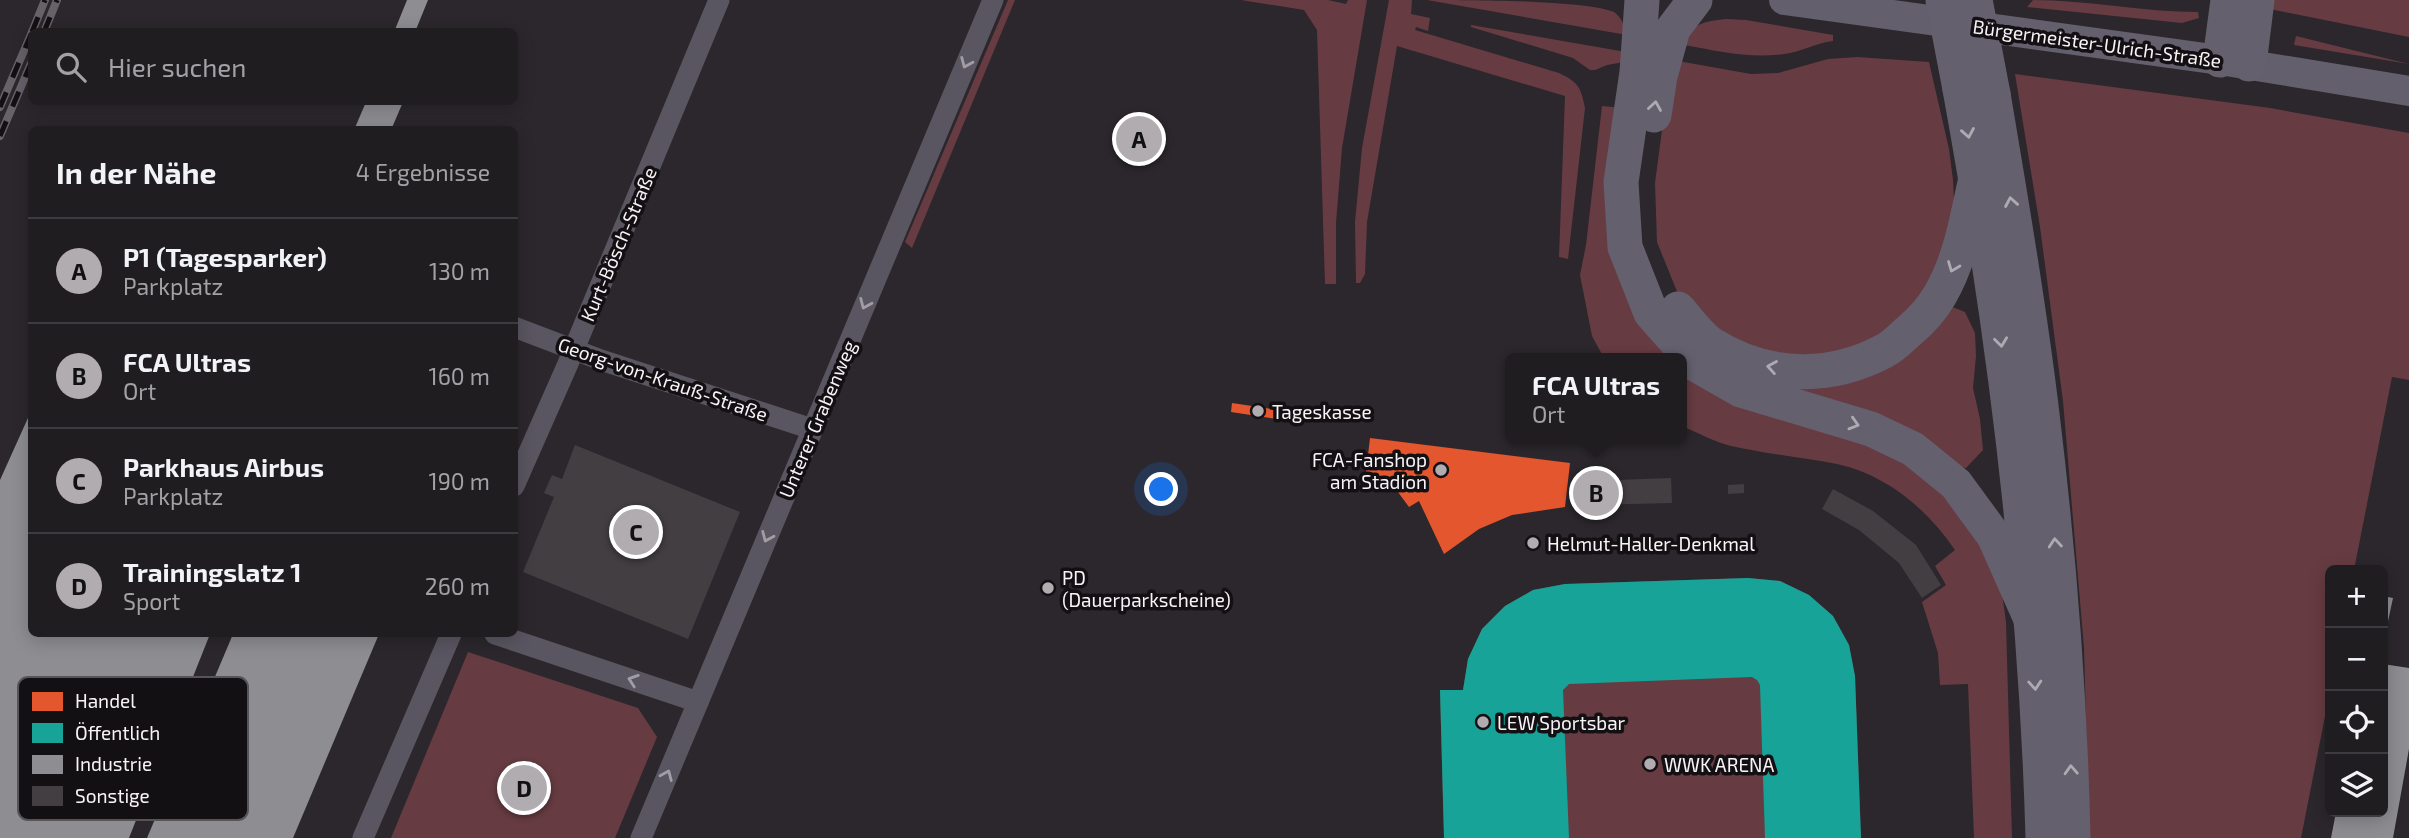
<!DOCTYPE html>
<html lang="de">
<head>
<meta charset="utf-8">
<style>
	body { margin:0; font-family:"Exo 2",sans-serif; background:#2d2a2e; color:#f1f3f6 }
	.controls { position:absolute; right:21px; bottom:21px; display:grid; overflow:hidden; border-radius:10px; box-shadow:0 4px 18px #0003 }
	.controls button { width:63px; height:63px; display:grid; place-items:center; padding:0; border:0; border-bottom:2px solid #3d3b3f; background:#201d21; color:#f1f3f6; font:35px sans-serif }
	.you { position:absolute; left:1162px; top:490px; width:24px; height:24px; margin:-18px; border:5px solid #fff; border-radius:50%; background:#1a73e8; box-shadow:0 0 0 10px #1a73e833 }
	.badge { display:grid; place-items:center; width:46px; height:46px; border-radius:50%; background:#b0acb0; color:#111; font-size:23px; font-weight:700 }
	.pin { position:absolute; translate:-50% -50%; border:4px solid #fff; box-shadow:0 2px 7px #0006 }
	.popup { position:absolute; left:1505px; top:353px; width:182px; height:91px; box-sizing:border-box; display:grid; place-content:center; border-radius:10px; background:#201d21; filter:drop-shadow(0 2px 5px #0005); font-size:23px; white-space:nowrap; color:#a2a2a5 }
	.popup b { font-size:26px; color:#f1f3f6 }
	.popup::after { content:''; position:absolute; left:50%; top:100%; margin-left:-14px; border:14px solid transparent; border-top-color:#201d21 }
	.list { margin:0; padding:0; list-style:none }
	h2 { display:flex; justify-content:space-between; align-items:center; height:91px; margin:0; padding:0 28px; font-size:30px }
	h2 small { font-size:23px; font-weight:400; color:#a2a2a5 }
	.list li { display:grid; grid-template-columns:46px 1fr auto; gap:21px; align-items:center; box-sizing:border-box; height:105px; padding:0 28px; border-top:2px solid #3d3b3f }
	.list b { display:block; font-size:26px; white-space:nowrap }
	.list p { margin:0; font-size:23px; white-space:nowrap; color:#a2a2a5 }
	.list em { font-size:23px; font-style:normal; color:#a2a2a5 }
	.icon { flex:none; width:38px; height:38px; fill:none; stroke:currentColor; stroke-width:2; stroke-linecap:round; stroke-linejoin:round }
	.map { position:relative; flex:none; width:2409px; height:838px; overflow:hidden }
	.search { position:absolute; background:#201d21; box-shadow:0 4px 18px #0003; left:28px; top:28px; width:490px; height:77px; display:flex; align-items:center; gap:18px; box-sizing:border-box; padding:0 24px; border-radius:10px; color:#a2a2a5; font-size:26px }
	.panel { position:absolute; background:#201d21; box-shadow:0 4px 18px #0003; left:28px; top:126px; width:490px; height:511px; border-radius:10px }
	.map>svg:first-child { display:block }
	.green { fill:#663c42 }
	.shops { fill:#e4572e }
	.public { fill:#17a398 }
	.industry { fill:#8d8d92 }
	.building { fill:#423e42 }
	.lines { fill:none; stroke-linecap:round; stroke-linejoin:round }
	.minor { stroke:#595661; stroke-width:21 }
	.secondary { stroke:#635f6d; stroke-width:30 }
	.trunk { stroke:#64606e; stroke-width:35 }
	.rail-casing { stroke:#656269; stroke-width:8 }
	.rail { stroke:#131013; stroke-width:5; stroke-dasharray:16; stroke-linecap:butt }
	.trunk-bridge { stroke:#64606e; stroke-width:35 }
	.oneway { stroke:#a09da4 }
	.oneway2 { stroke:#aeaab2 }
	.poi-dot { fill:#b0acb0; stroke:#131013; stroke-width:2.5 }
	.labels { text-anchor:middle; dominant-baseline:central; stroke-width:7; stroke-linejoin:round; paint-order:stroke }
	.street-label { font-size:19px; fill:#f7f3f7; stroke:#131013 }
	.poi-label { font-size:19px; fill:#f7f3f7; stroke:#131013; text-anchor:start }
	.key { fill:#131013; stroke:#575457; stroke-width:2 }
	.key-label { font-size:19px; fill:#f7f3f7 }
</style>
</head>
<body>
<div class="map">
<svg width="2409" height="838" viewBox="0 0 2409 838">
	<rect width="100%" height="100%" fill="#2b272c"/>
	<g class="green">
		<path d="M1008 0H1015L912 248 905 242Z"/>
		<path d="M1241 0H1328L1346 4 1348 0H1367L1342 148 1336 223V284H1325L1317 30 1304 10Z"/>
		<path d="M1389 0H1412L1411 14 1430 18 1428 31 1416 27 1415 30 1559 73C1578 82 1581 87 1585 108L1568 259 1559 257 1565 96 1397 46 1367 222 1365 274 1360 283H1356L1355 222 1362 148Z"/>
		<path d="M1427 0C1465 0 1587 0 1614 12 1622 18 1624 25 1627 35Z"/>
		<path d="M2033 0C2088 0 2143 12 2198 12L2199 18 2182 23 2027 7Z"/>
		<path d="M2272 0H2409V37L2270 9Z"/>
		<path d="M1726 19 1746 20 1833 35V41C1816 43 1801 52 1784 54 1750 59 1718 51 1684 45 1693 22 1703 22 1726 19Z"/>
		<path d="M1471 25 1626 52 1624 62 1607 65 1595 70H1590L1573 58 1471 27Z"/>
		<path d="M2296 36 2409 64 2294 45Z"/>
		<path d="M1857 57 1929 62 1949 149 1953 180 1955 221 1916 316 1845 359 1751 354 1680 299 1657 242 1655 183 1664 115 1678 61 1751 74 1778 73 1828 59Z"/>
		<path d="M2015 74 2270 108 2409 133V380L2392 377 2354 570H2330V691L2301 838H2089L2084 648 2063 401 2040 227Z"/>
		<path d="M1602 106 1632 109 1621 182 1651 313 1871 429 1994 536 2006 622 2012 838H1974L1968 684 1940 685 1938 653 1922 602 1946 585 1935 566 1955 550C1927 509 1887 475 1837 464 1802 457 1766 454 1731 446 1715 442 1698 433 1682 426V358H1604L1592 336 1580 275 1586 245Z"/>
		<path d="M1950 306 1965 312 1975 333 1976 356 1973 388 1980 419 1983 450 1966 468 1955 466 1763 375 1793 380Z"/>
		<path d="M1748 578 1780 581 1809 595 1833 616 1849 645 1855 676 1861 838H1444L1440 690H1463L1468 659 1482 629 1505 606 1533 590 1565 584Z"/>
		<path d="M468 652 638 708 657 737 615 838H391Z"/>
	</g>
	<g class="shops">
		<path d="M1232 403 1285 411 1283 420 1231 412Z"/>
		<path d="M1370 438 1570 463 1565 507 1512 515 1479 529 1444 554 1419 501 1409 507 1392 484 1365 481Z"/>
	</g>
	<path class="public" d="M1748 578 1780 581 1809 595 1833 616 1849 645 1855 676 1861 838H1765L1760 685 1757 680 1752 677 1569 684 1563 690 1569 838H1444L1440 690H1463L1468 659 1482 629 1505 606 1533 590 1565 584Z"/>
	<g class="industry">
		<path d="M407 0H428L415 32H394Z"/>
		<path d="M366 102H403L391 130H354Z"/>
		<path d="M32 409V634H210L129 838H0V480Z"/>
		<path d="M2383 596 2393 598 2384 640 2383 639Z"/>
		<path d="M233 634H379L293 838H147Z"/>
		<path d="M2383 664 2409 668V749L2393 838H2331L2336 812H2383Z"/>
	</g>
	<g class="building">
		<path d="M575 445 740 512 688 639 523 572 554 497 544 493 552 475 562 479Z"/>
		<path d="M1671 478 1672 503 1590 505 1589 481Z"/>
		<path d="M1744 484V493L1728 494V485Z"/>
		<path d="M1833 489 1873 511 1916 545 1941 585 1922 598 1899 563 1859 530 1822 509Z"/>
	</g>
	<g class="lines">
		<g class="minor">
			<path d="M514 327 601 360 812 429"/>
			<path d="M514 486 567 366 719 0"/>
			<path d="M495 634 698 702"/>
			<path d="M363 838 451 634"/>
			<path d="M641 838 993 0"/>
		</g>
		<path class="secondary" d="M1784 0 2220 60 2409 91"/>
		<g class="trunk">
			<path d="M1642 0 1637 72 1621 182 1625 247 1651 313 1697 365 1741 390 1871 429 1913 449 1956 484 1994 536 2030 617"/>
			<path d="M2220 60 2228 0"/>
			<path d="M2249 64 2257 0"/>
			<path d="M1960 89C2005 336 2036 586 2043 838"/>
			<path d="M1993 94C2011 201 2029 307 2042 414 2059 555 2070 697 2073 838"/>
			<path d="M1654 115 1660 76 1673 29 1695 0"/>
			<path d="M1678 309C1688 320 1699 336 1711 344 1765 378 1828 381 1884 351 1893 347 1901 338 1909 331 1921 321 1932 309 1940 295 1961 259 1967 218 1976 178"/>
		</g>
		<defs>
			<g id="rail">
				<path d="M32 32 45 0"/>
				<path d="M44 32 57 0"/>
				<path d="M0 107 32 32"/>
				<path d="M0 136 32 61"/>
			</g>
		</defs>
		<use href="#rail" class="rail-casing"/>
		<use href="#rail" class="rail"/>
		<g class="trunk-bridge">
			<path d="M1943 0 1960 89"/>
			<path d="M1975 0 1993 94"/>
		</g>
	</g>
	<defs><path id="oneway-chevron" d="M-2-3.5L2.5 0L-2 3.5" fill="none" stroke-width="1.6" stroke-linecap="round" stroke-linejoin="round" transform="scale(1.75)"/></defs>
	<g class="oneway">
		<use href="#oneway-chevron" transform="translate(966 63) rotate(113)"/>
		<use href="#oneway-chevron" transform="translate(865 304) rotate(113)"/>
		<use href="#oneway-chevron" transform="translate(767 537) rotate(113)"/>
		<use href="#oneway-chevron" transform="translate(633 680) rotate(-161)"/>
		<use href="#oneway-chevron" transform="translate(667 775) rotate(-67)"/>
	</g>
	<g class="oneway2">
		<use href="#oneway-chevron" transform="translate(1655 106) rotate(-81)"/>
		<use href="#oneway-chevron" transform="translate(1968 133) rotate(80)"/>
		<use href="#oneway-chevron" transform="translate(2011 202) rotate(-100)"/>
		<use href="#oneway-chevron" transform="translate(1953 267) rotate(111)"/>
		<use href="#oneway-chevron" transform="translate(2001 342) rotate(83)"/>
		<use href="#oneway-chevron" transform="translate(1772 367) rotate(-170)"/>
		<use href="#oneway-chevron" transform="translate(1854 424) rotate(17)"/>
		<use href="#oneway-chevron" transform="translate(2055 543) rotate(-95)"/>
		<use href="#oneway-chevron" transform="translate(2035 685) rotate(86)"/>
		<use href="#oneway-chevron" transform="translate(2071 770) rotate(-93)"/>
	</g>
	<g class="poi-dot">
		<circle cx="1258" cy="411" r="7"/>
		<circle cx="1441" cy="470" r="7"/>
		<circle cx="1533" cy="543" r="7"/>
		<circle cx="1048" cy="588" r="7"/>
		<circle cx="1483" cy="722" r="7"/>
		<circle cx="1650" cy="764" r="7"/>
	</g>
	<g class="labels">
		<g class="street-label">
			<text transform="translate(2097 43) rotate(8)">Bürgermeister-Ulrich-Straße</text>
			<text transform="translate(618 244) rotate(-67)">Kurt-Bösch-Straße</text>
			<text transform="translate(663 379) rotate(19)">Georg-von-Krauß-Straße</text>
			<text transform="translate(817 419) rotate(-67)">Unterer Grabenweg</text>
		</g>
		<g class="poi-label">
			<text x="1272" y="411">Tageskasse</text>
			<text x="1427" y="459" text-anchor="end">FCA-Fanshop<tspan x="1427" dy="22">am Stadion</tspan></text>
			<text x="1547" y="543">Helmut-Haller-Denkmal</text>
			<text x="1062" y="577">PD<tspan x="1062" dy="22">(Dauerparkscheine)</tspan></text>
			<text x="1497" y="722">LEW Sportsbar</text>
			<text x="1664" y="764">WWK ARENA</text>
		</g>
	</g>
	<rect x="18" y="677" width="230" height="143" rx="10" class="key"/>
	<rect x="32" y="692" width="31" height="19" fill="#e4572e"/>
	<rect x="32" y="723" width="31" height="20" fill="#17a398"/>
	<rect x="32" y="755" width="31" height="19" fill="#8d8d92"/>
	<rect x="32" y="786" width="31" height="20" fill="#423e42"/>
	<g class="key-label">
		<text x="75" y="708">Handel</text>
		<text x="75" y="740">Öffentlich</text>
		<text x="75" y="771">Industrie</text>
		<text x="75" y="803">Sonstige</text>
	</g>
</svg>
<div class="controls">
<button>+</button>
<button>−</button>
<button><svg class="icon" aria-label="locate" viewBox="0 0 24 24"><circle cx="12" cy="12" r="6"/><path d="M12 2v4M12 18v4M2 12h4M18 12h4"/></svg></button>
<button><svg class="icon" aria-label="layers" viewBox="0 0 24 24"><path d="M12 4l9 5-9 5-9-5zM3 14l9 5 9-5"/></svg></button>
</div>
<div class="you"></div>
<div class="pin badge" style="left:1139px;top:139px">A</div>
<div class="pin badge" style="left:1596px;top:493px">B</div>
<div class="popup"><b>FCA Ultras</b>Ort</div>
<div class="pin badge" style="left:636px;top:532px">C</div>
<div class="pin badge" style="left:524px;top:788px">D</div>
<div class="search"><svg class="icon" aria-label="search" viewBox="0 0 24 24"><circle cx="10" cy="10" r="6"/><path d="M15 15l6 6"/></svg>Hier suchen</div>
<section class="panel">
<h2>In der Nähe<small>4 Ergebnisse</small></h2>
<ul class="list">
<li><span class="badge">A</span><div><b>P1 (Tagesparker)</b><p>Parkplatz</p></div><em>130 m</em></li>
<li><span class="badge">B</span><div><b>FCA Ultras</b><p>Ort</p></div><em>160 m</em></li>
<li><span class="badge">C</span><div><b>Parkhaus Airbus</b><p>Parkplatz</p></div><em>190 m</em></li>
<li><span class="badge">D</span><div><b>Trainingslatz 1</b><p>Sport</p></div><em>260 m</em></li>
</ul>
</section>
</div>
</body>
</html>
